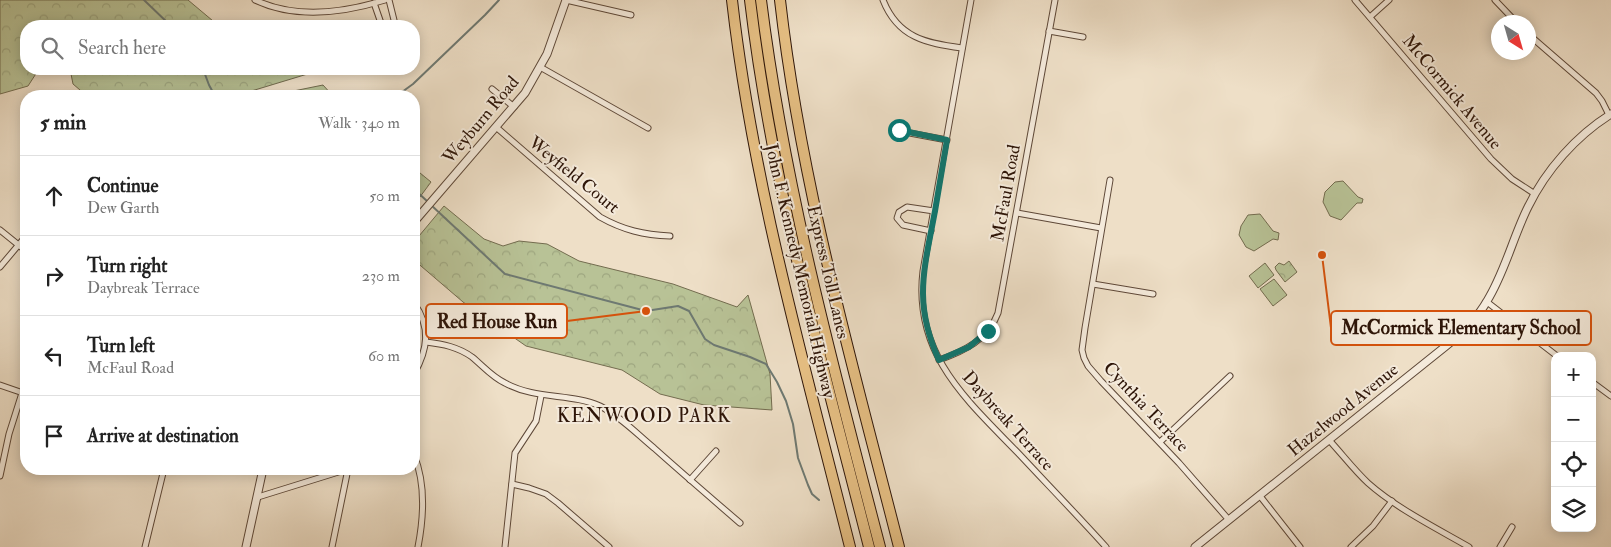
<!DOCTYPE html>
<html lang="en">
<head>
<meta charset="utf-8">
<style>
	body { margin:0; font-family:"IM FELL Double Pica",serif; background:#f6f6f6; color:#222 }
	.controls { position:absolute; right:15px; bottom:15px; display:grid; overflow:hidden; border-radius:10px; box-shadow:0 2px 12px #0003 }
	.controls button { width:45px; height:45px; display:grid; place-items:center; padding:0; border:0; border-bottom:1px solid #e0e0e0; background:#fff; color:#222; font:25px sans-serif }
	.compass { position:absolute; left:1491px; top:15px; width:45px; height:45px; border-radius:50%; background:#fff; box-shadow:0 2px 12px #0003; rotate:143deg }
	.stop { position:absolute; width:15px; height:15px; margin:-11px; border:4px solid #0f766e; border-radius:50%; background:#fff }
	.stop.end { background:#0f766e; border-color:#fff; box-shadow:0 1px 5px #0008 }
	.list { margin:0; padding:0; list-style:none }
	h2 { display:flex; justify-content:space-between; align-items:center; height:65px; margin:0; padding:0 20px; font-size:21px }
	h2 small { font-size:16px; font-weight:400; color:#767676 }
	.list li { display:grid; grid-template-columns:32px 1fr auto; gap:15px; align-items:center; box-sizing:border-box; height:80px; padding:0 20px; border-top:1px solid #e0e0e0 }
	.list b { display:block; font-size:19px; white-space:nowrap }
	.list p { margin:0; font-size:16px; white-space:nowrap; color:#767676 }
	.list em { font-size:16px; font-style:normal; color:#767676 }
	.icon { flex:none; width:28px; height:28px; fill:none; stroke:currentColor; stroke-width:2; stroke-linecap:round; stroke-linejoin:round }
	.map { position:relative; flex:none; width:1611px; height:547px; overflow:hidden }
	.search { position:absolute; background:#fff; box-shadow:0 2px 12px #0003; left:20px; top:20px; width:400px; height:55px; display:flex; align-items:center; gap:12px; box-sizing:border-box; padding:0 18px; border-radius:20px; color:#767676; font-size:19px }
	.panel { position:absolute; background:#fff; box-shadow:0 2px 12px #0003; left:20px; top:90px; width:400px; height:385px; border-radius:20px }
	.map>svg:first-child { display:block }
	.forest { fill:url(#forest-crowns); stroke:#736c4f }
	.pitch { fill:#b8c296; stroke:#736c4f }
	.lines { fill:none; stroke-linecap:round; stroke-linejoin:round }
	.stream { stroke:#6e7972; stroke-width:2 }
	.minor-casing { stroke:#5e4838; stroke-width:7 }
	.tertiary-casing { stroke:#5e4838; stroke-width:9 }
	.motorway-casing { stroke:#2e1508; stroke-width:12 }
	.minor { stroke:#f4eadb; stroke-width:5 }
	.tertiary { stroke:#f4eadb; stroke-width:7 }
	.motorway { stroke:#e7c084; stroke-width:10 }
	.route { stroke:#0f766e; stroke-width:6 }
	.labels { text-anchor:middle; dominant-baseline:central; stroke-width:4; stroke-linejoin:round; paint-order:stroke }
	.street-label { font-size:18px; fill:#2e1508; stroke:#f4eadb }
	.neighbourhood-label { font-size:19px; letter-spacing:1px; fill:#2e1508; stroke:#f4eadb }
	.leader { fill:none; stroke:#d5520c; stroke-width:2 }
	.callout-dot { fill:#d5520c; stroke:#f4eadb; stroke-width:2 }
	.callout { fill:#f4eadb; stroke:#d5520c; stroke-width:2 }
	.callout-label { font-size:19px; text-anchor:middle; font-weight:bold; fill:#2e1508 }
</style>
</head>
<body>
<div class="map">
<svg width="1611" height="547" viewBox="0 0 1611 547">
	<defs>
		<pattern id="forest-crowns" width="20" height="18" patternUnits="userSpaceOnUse" patternTransform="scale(1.25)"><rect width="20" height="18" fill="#b8c296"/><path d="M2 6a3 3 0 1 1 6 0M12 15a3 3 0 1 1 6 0" fill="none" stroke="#9ea680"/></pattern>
	</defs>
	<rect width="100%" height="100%" fill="#eedfc7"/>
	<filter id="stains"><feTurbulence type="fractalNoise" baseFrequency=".004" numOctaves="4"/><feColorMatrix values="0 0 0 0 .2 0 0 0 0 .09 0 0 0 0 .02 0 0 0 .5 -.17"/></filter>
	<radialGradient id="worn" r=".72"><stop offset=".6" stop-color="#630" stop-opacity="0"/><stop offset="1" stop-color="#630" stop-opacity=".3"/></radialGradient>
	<g class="forest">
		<path d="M0 0H188L219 26H26V69H39L28 86 0 94Z"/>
		<path d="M70 69H324L235 96H87L73 84Z"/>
		<path d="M323 85 333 96H269Z"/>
		<path d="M414 168 431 182 414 205Z"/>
		<path d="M444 206 484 239 503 246 519 241 547 244 579 261 673 284 737 307 748 295 770 374 772 410 704 405 660 394 622 370 526 346 463 302 414 260V242Z"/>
		<path d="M1289 261 1297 272 1285 282 1276 270 1275 267 1279 263 1284 265Z"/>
	</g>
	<g class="pitch">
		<path d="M1343 181 1358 197 1363 199 1362 203H1357L1341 220 1330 216 1323 202 1325 192 1335 182Z"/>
		<path d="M1260 214 1273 231 1279 233 1278 240 1273 239 1254 251 1246 247 1239 235 1241 226 1248 215Z"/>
		<path d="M1265 263 1274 275 1258 288 1249 276Z"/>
		<path d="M1274 279 1287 295 1273 306 1260 289Z"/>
	</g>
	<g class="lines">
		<g class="stream">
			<path d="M144 0 171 26"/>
			<path d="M203 69 209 85 215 96"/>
			<path d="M314 96H322"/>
			<path d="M322 96H334"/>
			<path d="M391 96 402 92 413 84 485 15 499 0"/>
			<path d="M414 189 428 202"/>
			<path d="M431 205 505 274 646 311 678 306 689 311 705 339 714 345 750 357 766 364 777 382 786 401 793 424 798 458 808 485 812 494 819 500"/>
		</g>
		<defs>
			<g id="minor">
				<path d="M255 0C295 19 343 13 385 0"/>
				<path d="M389 0 394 20 392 26"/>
				<path d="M566 0 631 15"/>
				<path d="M883 0C898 38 926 43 962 48"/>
				<path d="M971 0 923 271C913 355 967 400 1020 455 1049 486 1078 516 1106 547"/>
				<path d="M1355 0 1491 159 1512 179 1535 194"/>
				<path d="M1495 0 1516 22"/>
				<path d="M374 3 382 26"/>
				<path d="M1370 17 1389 0"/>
				<path d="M1049 31 1083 37"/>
				<path d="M1528 34 1596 93 1602 101 1609 115"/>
				<path d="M540 67 648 128"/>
				<path d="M492 89 514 107"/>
				<path d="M79 95V96"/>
				<path d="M496 127 600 217C623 230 644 235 670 236"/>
				<path d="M899 131 947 140"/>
				<path d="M1110 180 1085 328 1082 350 1084 358 1088 366 1101 381 1179 463 1229 520"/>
				<path d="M1017 213 1101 228"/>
				<path d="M0 230 26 251"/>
				<path d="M931 231 903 225 897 218 899 212 907 207 934 211"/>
				<path d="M0 267 26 236"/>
				<path d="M1093 284 1153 294"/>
				<path d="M1487 302 1557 356"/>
				<path d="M414 303C431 327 428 349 414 374"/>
				<path d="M426 342C443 344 458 347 472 357 483 366 492 377 505 383 536 400 571 393 600 406 620 416 637 434 654 448 682 473 711 498 740 523"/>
				<path d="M939 360C964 351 988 340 998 313L1055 0"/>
				<path d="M1592 382 1611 396"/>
				<path d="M0 385 26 394"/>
				<path d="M1329 440C1342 454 1354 470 1368 483 1396 508 1436 528 1469 547"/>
				<path d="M1160 442 1230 376"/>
				<path d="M414 455C426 484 424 516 418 547"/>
				<path d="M0 476 9 434 22 393"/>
				<path d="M690 480 716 451"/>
				<path d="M512 484 529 488 546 494 558 503 609 547"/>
				<path d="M1260 496 1300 547"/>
				<path d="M258 497 348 469"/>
				<path d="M145 547 164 469"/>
				<path d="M332 547 348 469"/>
				<path d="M505 547 515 453 536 421 541 396"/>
				<path d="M1351 547 1373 526 1392 501"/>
				<path d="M1500 547 1512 527"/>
			</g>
			<g id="tertiary">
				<path d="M414 222 525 93 547 54 566 0"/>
				<path d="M246 547 263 469"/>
				<path d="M1195 547 1446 346C1462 333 1477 319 1487 301 1505 272 1513 237 1528 207 1546 170 1576 136 1611 114"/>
			</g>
			<g id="motorway">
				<path d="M732 0C753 186 805 366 850 547"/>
				<path d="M750 0C772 186 823 366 869 547"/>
				<path d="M761 0C784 186 833 366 880 547"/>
				<path d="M780 0C801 186 853 366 899 547"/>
			</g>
		</defs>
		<use href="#minor" class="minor-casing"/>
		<use href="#tertiary" class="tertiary-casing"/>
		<use href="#motorway" class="motorway-casing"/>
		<use href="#minor" class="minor"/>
		<use href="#tertiary" class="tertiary"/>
		<use href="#motorway" class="motorway"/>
	</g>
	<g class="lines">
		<path class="route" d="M899 130 947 140C943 163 939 187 935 211 924 270 913 303 939 360L969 347 988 331"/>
	</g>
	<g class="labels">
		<g class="street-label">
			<text transform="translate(1452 92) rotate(50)">McCormick Avenue</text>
			<text transform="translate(481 120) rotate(-50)">Weyburn Road</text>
			<text transform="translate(574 175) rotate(39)">Weyfield Court</text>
			<text transform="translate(1006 193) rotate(-80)">McFaul Road</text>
			<text transform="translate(800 271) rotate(77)">John F. Kennedy Memorial Highway</text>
			<text transform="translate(828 272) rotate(77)">Express Toll Lanes</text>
			<text transform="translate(1146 407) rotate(47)">Cynthia Terrace</text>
			<text transform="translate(1343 410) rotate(-39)">Hazelwood Avenue</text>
			<text transform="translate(1008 421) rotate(48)">Daybreak Terrace</text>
		</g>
		<g class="neighbourhood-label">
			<text x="644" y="416">KENWOOD PARK</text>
		</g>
	</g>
	<path class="leader" d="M646 311L567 321M1322 255L1331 328"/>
	<g class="callout-dot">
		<circle cx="646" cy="311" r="5"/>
		<circle cx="1322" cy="255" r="5"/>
	</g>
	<g class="callout">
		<rect x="426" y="304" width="141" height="34" rx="5"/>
		<rect x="1331" y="311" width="260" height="34" rx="5"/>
	</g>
	<g class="callout-label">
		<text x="497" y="328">Red House Run</text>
		<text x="1461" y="334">McCormick Elementary School</text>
	</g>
	<rect width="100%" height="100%" filter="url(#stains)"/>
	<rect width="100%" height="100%" fill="url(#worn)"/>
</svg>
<div class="controls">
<button>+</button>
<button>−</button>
<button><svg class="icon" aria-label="locate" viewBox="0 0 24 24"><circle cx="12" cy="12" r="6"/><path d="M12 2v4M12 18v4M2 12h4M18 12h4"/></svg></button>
<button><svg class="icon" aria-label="layers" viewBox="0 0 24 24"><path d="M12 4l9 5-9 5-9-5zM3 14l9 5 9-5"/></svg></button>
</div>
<svg class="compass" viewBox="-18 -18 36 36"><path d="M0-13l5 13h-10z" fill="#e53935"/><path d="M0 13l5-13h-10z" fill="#767676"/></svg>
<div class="stop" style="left:899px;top:130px"></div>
<div class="stop end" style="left:988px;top:331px"></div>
<div class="search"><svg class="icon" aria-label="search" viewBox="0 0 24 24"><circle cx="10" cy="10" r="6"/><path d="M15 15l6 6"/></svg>Search here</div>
<section class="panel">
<h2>5 min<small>Walk · 340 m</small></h2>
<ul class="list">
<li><svg class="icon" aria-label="ahead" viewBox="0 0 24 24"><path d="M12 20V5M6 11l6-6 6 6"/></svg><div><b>Continue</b><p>Dew Garth</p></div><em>50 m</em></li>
<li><svg class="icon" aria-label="right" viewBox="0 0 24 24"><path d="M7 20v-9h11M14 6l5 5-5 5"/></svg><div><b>Turn right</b><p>Daybreak Terrace</p></div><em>230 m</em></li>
<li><svg class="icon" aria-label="left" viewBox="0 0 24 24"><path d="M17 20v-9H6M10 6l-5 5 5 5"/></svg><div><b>Turn left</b><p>McFaul Road</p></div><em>60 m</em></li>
<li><svg class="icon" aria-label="arrive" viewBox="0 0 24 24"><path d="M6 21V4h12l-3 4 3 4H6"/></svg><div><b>Arrive at destination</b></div></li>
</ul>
</section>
</div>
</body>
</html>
